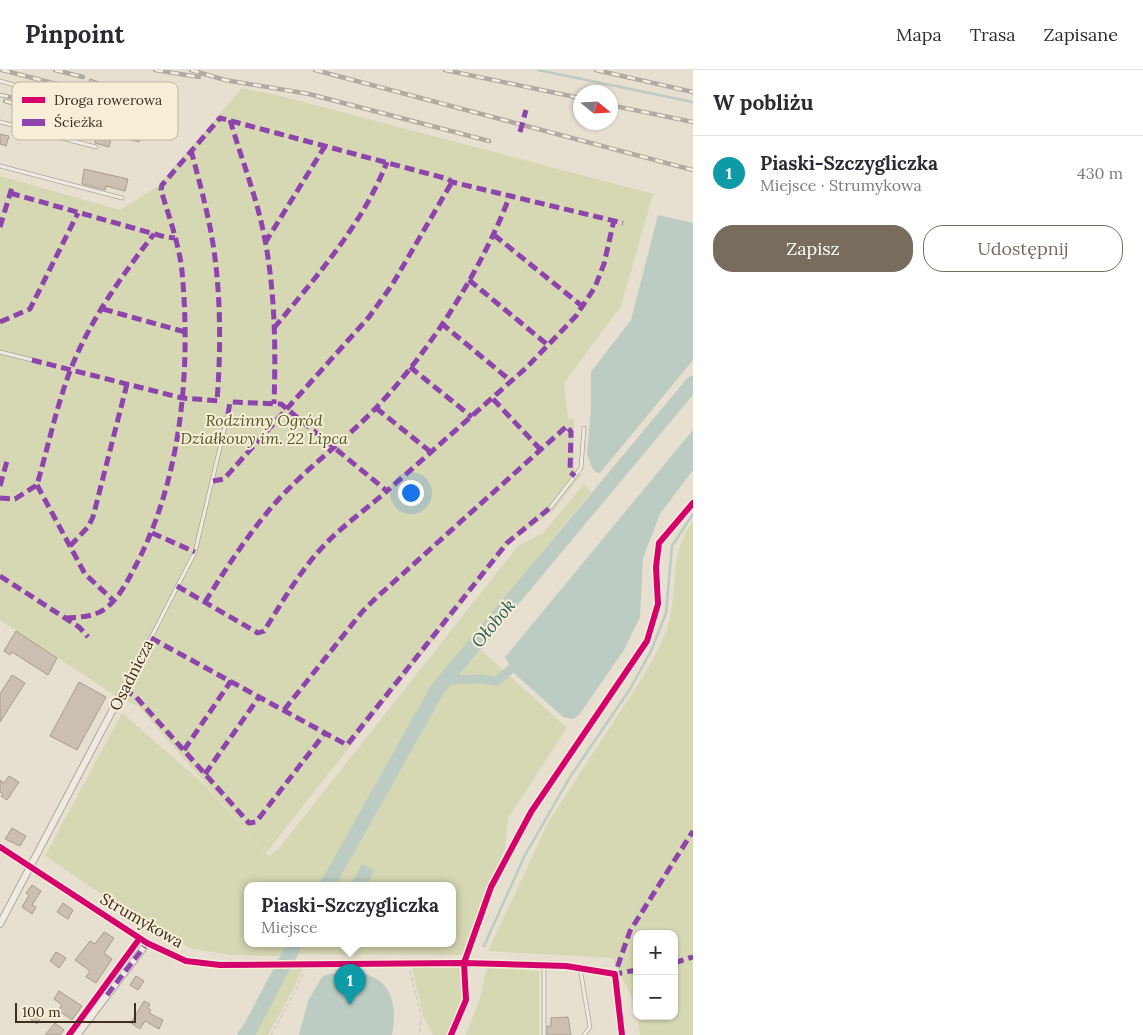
<!DOCTYPE html>
<html lang="pl">
<head>
<meta charset="utf-8">
<style>
	body { margin:0; font-family:Lora,serif; background:#f2f2f3; color:#2b2b33 }
	.controls { position:absolute; right:15px; bottom:15px; display:grid; overflow:hidden; border-radius:10px; box-shadow:0 1px 4px #0004 }
	.controls button { width:45px; height:45px; display:grid; place-items:center; padding:0; border:0; border-bottom:1px solid #e1e1e2; background:#fff; color:#2b2b33; font:25px sans-serif }
	.compass { position:absolute; left:573px; top:15px; width:45px; height:45px; border-radius:50%; background:#fff; box-shadow:0 1px 4px #0004; rotate:108deg }
	.scale { position:absolute; left:15px; bottom:12px; width:121px; box-sizing:border-box; padding-left:5px; border:2px solid #3d2e20; border-top:0; font-size:14px; line-height:18px; white-space:nowrap; color:#3d2e20; -webkit-text-stroke:4px #f7eed8; paint-order:stroke }
	.you { position:absolute; left:410px; top:422px; width:18px; height:18px; margin:-12px; border:4px solid #fff; border-radius:50%; background:#1a73e8; box-shadow:0 0 0 8px #1a73e833 }
	.badge { display:grid; place-items:center; width:32px; height:32px; border-radius:50%; background:#786c5e; color:#fff; font-size:16px; font-weight:700 }
	.pin { position:absolute; translate:-50% -41px; filter:drop-shadow(0 1px 2px #0008) }
	.pin::after { content:''; position:absolute; top:26px; width:18px; height:15px; background:inherit; clip-path:polygon(0 0,100% 0,50% 100%) }
	.popup { position:absolute; left:244px; top:812px; width:212px; height:65px; box-sizing:border-box; display:grid; place-content:center; border-radius:10px; background:#fff; filter:drop-shadow(0 1px 4px #0005); font-size:16px; white-space:nowrap; color:#7c7c81 }
	.popup b { font-size:19px; color:#2b2b33 }
	.popup::after { content:''; position:absolute; left:50%; top:100%; margin-left:-10px; border:10px solid transparent; border-top-color:#fff }
	.list { margin:0; padding:0; list-style:none }
	h2 { display:flex; justify-content:space-between; align-items:center; height:65px; margin:0; padding:0 20px; font-size:21px }
	h2 small { font-size:16px; font-weight:400; color:#7c7c81 }
	.list li { display:grid; grid-template-columns:32px 1fr auto; gap:15px; align-items:center; box-sizing:border-box; height:75px; padding:0 20px; border-top:1px solid #e1e1e2 }
	.list b { display:block; font-size:19px; white-space:nowrap }
	.list p { margin:0; font-size:16px; white-space:nowrap; color:#7c7c81 }
	.list em { font-size:16px; font-style:normal; color:#7c7c81 }
	.actions { display:flex; gap:10px; padding:15px 20px }
	.actions a { flex:1; padding:11px 0; border:1px solid #786c5e; border-radius:20px; text-align:center; font-size:18px; color:#786c5e }
	.actions .main { background:#786c5e; color:#fff }
	.map { position:relative; flex:none; width:693px; height:965px; overflow:hidden }
	header { display:flex; align-items:center; gap:30px; box-sizing:border-box; height:70px; padding:0 25px; background:#fff; border-bottom:1px solid #e1e1e2 }
	header strong { font-size:24px }
	nav { display:flex; gap:28px; margin-inline-start:auto; font-size:18px }
	main { display:flex }
	aside { flex:1; background:#fff }
	.map>svg:first-child { display:block }
	.green { fill:#d6d7b3; fill-rule:evenodd }
	.water { fill:#bcccc2 }
	.lines { fill:none; stroke-linecap:round; stroke-linejoin:round }
	.stream { stroke:#bcccc2; stroke-width:2.5 }
	.canal { stroke:#bcccc2; stroke-width:9 }
	.river { stroke:#bcccc2; stroke-width:15 }
	.building { fill:#cbbfb2; stroke:#a89c90 }
	.lane-casing { stroke:#ada599; stroke-width:4.5 }
	.street-casing { stroke:#ada599; stroke-width:8 }
	.path { stroke:#c8c2b9; stroke-width:1; stroke-dasharray:4 2.5; stroke-linecap:butt }
	.lane { stroke:#efebe3; stroke-width:3 }
	.street { stroke:#efebe3; stroke-width:6 }
	.rail-casing { stroke:#afaaa2; stroke-width:4.5 }
	.rail { stroke:#f7eed8; stroke-width:2.5; stroke-dasharray:8; stroke-linecap:butt }
	.quiet { stroke:#8e44ad; stroke-width:5; stroke-dasharray:10 5; stroke-linecap:butt }
	.cycleway-casing { stroke:#f7eed8; stroke-width:9 }
	.cycleway { stroke:#d6006c; stroke-width:6 }
	.labels { text-anchor:middle; dominant-baseline:central; stroke-width:4; stroke-linejoin:round; paint-order:stroke }
	.park-label { font-size:16px; font-style:italic; fill:#4d5a26; stroke:#f7eed8 }
	.street-label { font-size:16px; fill:#3d2e20; stroke:#f7eed8 }
	.water-label { font-size:18px; font-style:italic; fill:#2f5d5a; stroke:#f7eed8 }
	.key { fill:#f7eed8; stroke:#bfb4a1; stroke-width:1 }
	.key-label { font-size:14px; fill:#3d2e20 }
</style>
</head>
<body>
<header>
<strong>Pinpoint</strong>
<nav><a>Mapa</a><a>Trasa</a><a>Zapisane</a></nav>
</header>
<main>
<div class="map">
<svg width="693" height="965" viewBox="0 0 693 965">
	<rect width="100%" height="100%" fill="#e7e0d1"/>
	<g class="green">
		<path d="M242 18 277 25 653 124 621 236 564 313 568 349H574V399L581 405 553 441 510 473 266 783 138 636 122 630 0 550V106L120 140 157 117Z"/>
		<path d="M584 414 591 422 429 621 319 816H248V874H288L281 886 232 885 193 879 161 864 45 786 122 643 207 717 269 787 280 777 518 476 543 463Z"/>
		<path d="M693 451V965H640L635 934 612 888 488 881 550 749 643 607C652 590 663 573 668 555 679 519 668 484 693 451ZM637 864H674V946H637Z"/>
		<path d="M481 580 567 658 508 748 505 778 466 885 298 884 303 874H452V816H336L444 623Z"/>
		<path d="M412 897 461 898C468 921 460 945 448 965H433L423 946Z"/>
		<path d="M487 898 539 901V965H466L480 928Z"/>
		<path d="M302 899 295 916 268 965H250L285 900Z"/>
	</g>
	<g class="water">
		<path d="M658 145 693 153V290L600 403 595 402 591 396 587 383 591 340V302L631 250Z"/>
		<path d="M693 360V400L660 444 643 488 640 547 624 580 579 645 573 649 563 647 514 603 505 587Z"/>
		<path d="M362 794 374 800 367 816H350Z"/>
		<path d="M329 904C340 904 354 902 365 904 394 912 397 939 392 965H299L308 931 322 907Z"/>
	</g>
	<g class="lines">
		<g class="stream">
			<path d="M538 0 693 32"/>
			<path d="M484 876 525 785 570 707 630 619 651 581 666 543 672 476 693 444"/>
		</g>
		<path class="canal" d="M445 610 482 609 497 611 511 599"/>
		<g class="river">
			<path d="M327 816 437 620 693 313"/>
			<path d="M245 965 249 961 295 874"/>
		</g>
	</g>
	<g class="building">
		<path d="M90 9 108 15 105 25 87 19Z"/>
		<path d="M135 22 172 32 169 40 133 29Z"/>
		<path d="M104 29 117 32 114 41 102 38Z"/>
		<path d="M131 41 166 51 164 57 144 53 139 72 129 69 134 50 129 49Z"/>
		<path d="M73 48 99 55 100 52 114 56 109 77 95 73V70L69 63Z"/>
		<path d="M0 64 9 66 6 76 0 74Z"/>
		<path d="M84 99 128 109 125 121 106 116 105 120 82 114Z"/>
		<path d="M16 561 57 588 48 605 12 582 10 585 4 581Z"/>
		<path d="M12 605 25 613 0 652V624Z"/>
		<path d="M79 612 106 627 77 680 50 666Z"/>
		<path d="M9 706 19 712 7 730 1 726 3 724 0 722V710L4 713Z"/>
		<path d="M12 758 26 766 20 776 5 769Z"/>
		<path d="M32 815 41 821 32 835 36 837 32 844 22 837 29 825 26 823Z"/>
		<path d="M63 833 73 840 68 849 57 842Z"/>
		<path d="M104 862 114 868 104 883 112 889 96 913 86 907 90 901 75 890 90 871 95 874Z"/>
		<path d="M56 882 66 888 59 898 50 891Z"/>
		<path d="M136 906 144 911 138 920 130 915Z"/>
		<path d="M59 921 82 936 72 950 58 940 62 935 54 929Z"/>
		<path d="M144 931 150 934 148 938 151 940 149 943 163 950 159 959 145 951 140 959 131 953Z"/>
		<path d="M36 939 43 944 37 954 30 949Z"/>
		<path d="M568 947 571 965H547V956H551V948Z"/>
		<path d="M55 953 64 960 60 965H45Z"/>
	</g>
	<g class="lines">
		<defs>
			<g id="lane">
				<path d="M0 11 81 33"/>
				<path d="M0 52 96 77"/>
				<path d="M0 96 122 128"/>
				<path d="M0 282 32 290"/>
				<path d="M551 437 581 398 584 358"/>
				<path d="M120 628 195 482 228 344"/>
				<path d="M580 898 590 957 584 965"/>
				<path d="M544 965V896"/>
			</g>
			<g id="street">
				<path d="M0 777 147 873 186 891 220 895 464 893 566 896 615 904 622 965"/>
				<path d="M0 854 119 628"/>
				<path d="M77 965 147 873"/>
			</g>
		</defs>
		<use href="#lane" class="lane-casing"/>
		<use href="#street" class="street-casing"/>
		<g class="path">
			<path d="M410 901 421 946 419 965"/>
			<path d="M271 965 298 916 303 901"/>
		</g>
		<use href="#lane" class="lane"/>
		<use href="#street" class="street"/>
		<defs>
			<g id="rail">
				<path d="M2 0 80 20"/>
				<path d="M55 0 83 7"/>
				<path d="M155 0 199 7"/>
				<path d="M191 0 225 10 309 24 489 71"/>
				<path d="M315 0 693 100"/>
				<path d="M445 0 580 28"/>
				<path d="M596 0 693 22"/>
				<path d="M0 25 55 36 149 61"/>
				<path d="M5 31 72 49"/>
				<path d="M610 35 693 52"/>
			</g>
		</defs>
		<use href="#rail" class="rail-casing"/>
		<use href="#rail" class="rail"/>
		<g class="quiet">
			<path d="M230 50C241 87 255 123 263 160 275 216 276 276 274 334"/>
			<path d="M520 62 526 40"/>
			<path d="M191 80C199 111 208 142 213 174 221 225 221 279 217 331"/>
			<path d="M10 123 165 167 175 168"/>
			<path d="M0 157 13 114"/>
			<path d="M494 165 582 236"/>
			<path d="M265 173 325 76"/>
			<path d="M469 210 549 276"/>
			<path d="M103 239 185 262"/>
			<path d="M0 252 30 239 78 143"/>
			<path d="M441 253 511 311"/>
			<path d="M274 258C316 207 363 154 387 92"/>
			<path d="M32 290 182 328 222 331"/>
			<path d="M410 297 472 347"/>
			<path d="M493 329 540 379"/>
			<path d="M376 338 432 383"/>
			<path d="M228 344 230 332 281 334 387 421 526 298 576 246 595 217 604 194 614 150"/>
			<path d="M213 411 224 409 369 247 392 215 452 112"/>
			<path d="M37 415 85 504 114 531"/>
			<path d="M0 416 7 391"/>
			<path d="M0 428 15 429 37 415C48 377 56 338 70 301 89 252 122 205 154 164"/>
			<path d="M152 463 195 482"/>
			<path d="M70 476 88 457 93 447 127 314"/>
			<path d="M0 506 79 557 88 567"/>
			<path d="M177 516 258 563 264 561C281 534 297 506 318 482 338 459 364 441 387 421"/>
			<path d="M205 532C227 497 250 461 278 430 308 397 344 371 375 339 429 283 483 198 510 125"/>
			<path d="M66 548C80 547 95 547 106 538 120 527 128 510 136 495 182 407 191 299 182 201 179 174 169 147 161 120L162 115 220 48 448 109 452 112 623 153"/>
			<path d="M151 568 347 675 507 473 551 437"/>
			<path d="M124 619 136 627 249 753 256 752 325 663"/>
			<path d="M284 640 362 542 376 528 567 356 571 362 570 402 575 406"/>
			<path d="M184 680 231 611"/>
			<path d="M205 704 259 627"/>
			<path d="M674 893 693 887"/>
			<path d="M637 900 615 904 630 861 693 761"/>
			<path d="M107 925 147 873"/>
		</g>
		<defs>
			<g id="cycleway">
				<path d="M0 777 147 873 186 891 220 895 464 893 566 896 615 904 622 965"/>
				<path d="M69 965 137 872"/>
				<path d="M451 965 466 930 464 893 491 817 531 742 647 571 658 534 656 497 659 473 693 433"/>
			</g>
		</defs>
		<use href="#cycleway" class="cycleway-casing"/>
		<use href="#cycleway" class="cycleway"/>
	</g>
	<g class="labels">
		<g class="park-label">
			<text x="264" y="350">Rodzinny Ogród<tspan x="264" dy="18">Działkowy im. 22 Lipca</tspan></text>
		</g>
		<g class="street-label">
			<text transform="translate(131 605) rotate(-63)">Osadnicza</text>
			<text transform="translate(142 850) rotate(30)">Strumykowa</text>
		</g>
		<g class="water-label">
			<text transform="translate(493 553) rotate(-50)">Ołobok</text>
		</g>
	</g>
	<rect x="12" y="12" width="166" height="58" rx="8" class="key"/>
	<rect x="22" y="27" width="23" height="6" fill="#d6006c"/>
	<rect x="22" y="49" width="23" height="7" fill="#8e44ad"/>
	<g class="key-label">
		<text x="54" y="35">Droga rowerowa</text>
		<text x="54" y="57">Ścieżka</text>
	</g>
</svg>
<div class="controls">
<button>+</button>
<button>−</button>
</div>
<svg class="compass" viewBox="-18 -18 36 36"><path d="M0-13l5 13h-10z" fill="#e53935"/><path d="M0 13l5-13h-10z" fill="#7c7c81"/></svg>
<div class="scale">100 m</div>
<div class="you"></div>
<div class="pin badge" style="left:350px;top:935px;background:#0f9aa8">1</div>
<div class="popup"><b>Piaski-Szczygliczka</b>Miejsce</div>
</div>
<aside>
<h2>W pobliżu<small></small></h2>
<ul class="list">
<li><span class="badge" style="background:#0f9aa8">1</span><div><b>Piaski-Szczygliczka</b><p>Miejsce · Strumykowa</p></div><em>430 m</em></li>
</ul>
<div class="actions"><a class="main">Zapisz</a><a>Udostępnij</a></div>
</aside>
</main>
</body>
</html>
